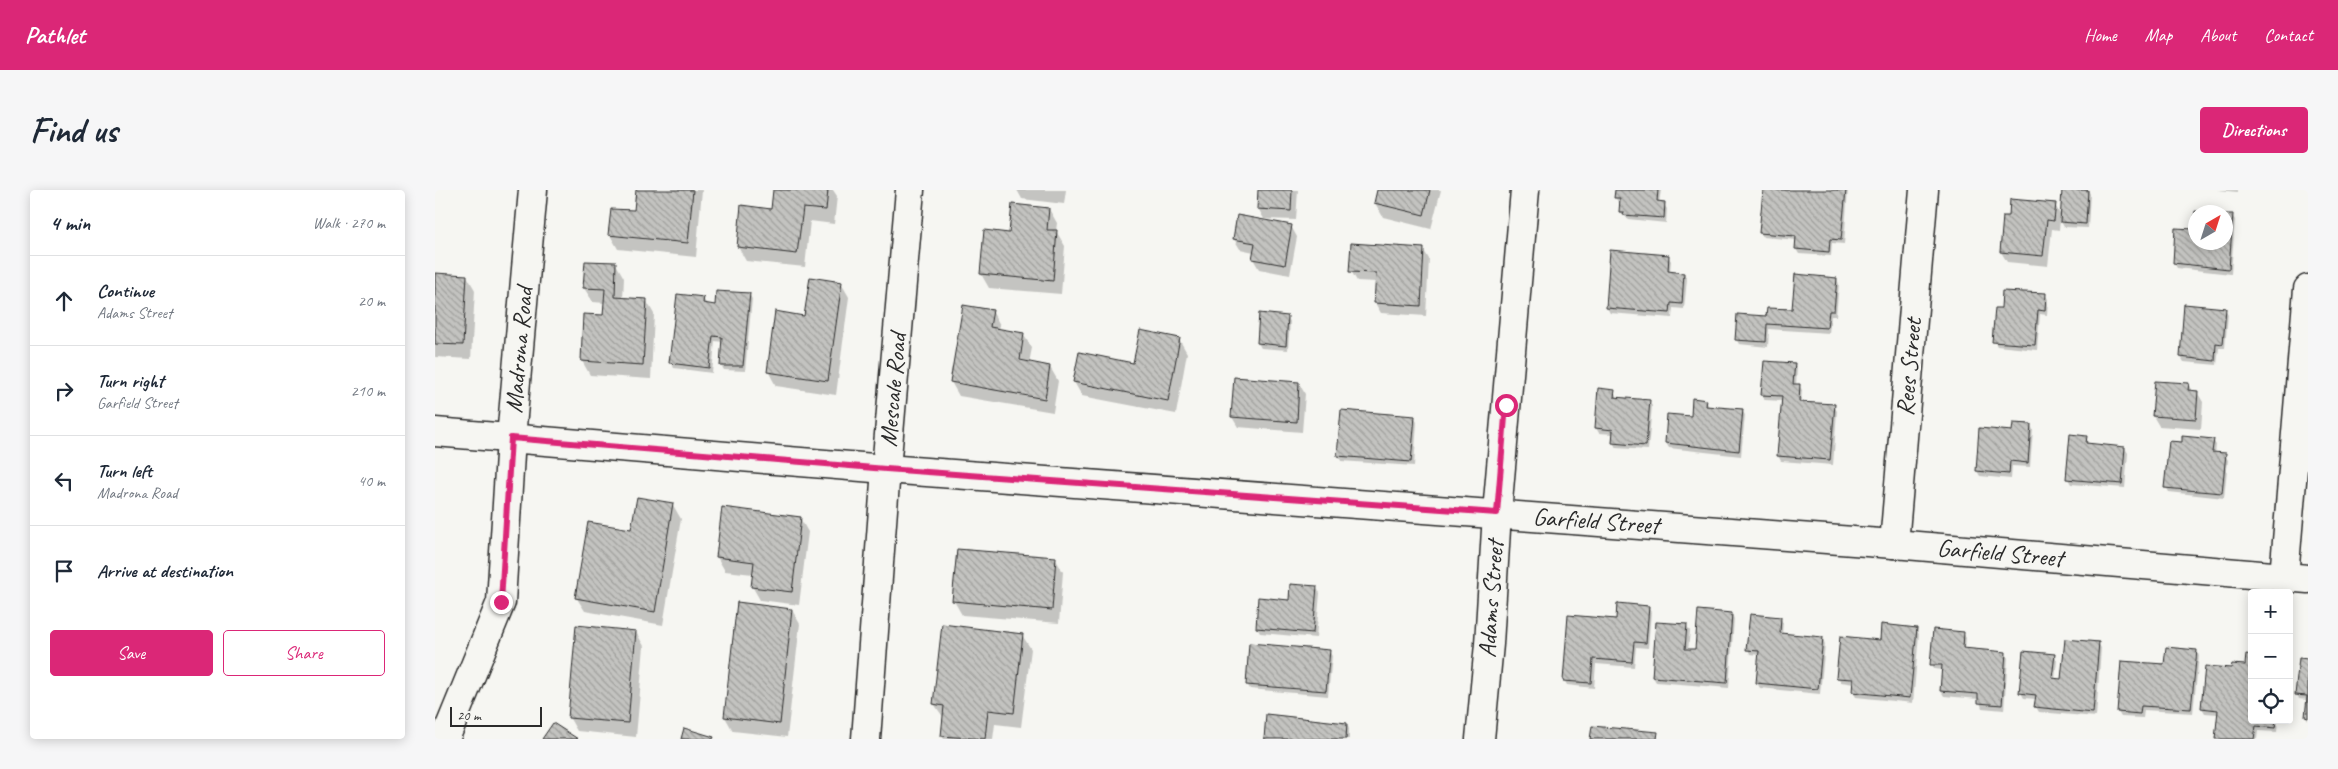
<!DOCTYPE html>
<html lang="en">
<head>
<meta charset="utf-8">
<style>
	body { margin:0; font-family:Caveat,sans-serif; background:#f6f6f7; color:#1f2937 }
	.controls { position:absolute; right:15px; bottom:15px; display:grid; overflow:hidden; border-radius:5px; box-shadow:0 2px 12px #0003 }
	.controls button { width:45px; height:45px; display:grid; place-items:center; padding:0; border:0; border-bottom:1px solid #e0e1e3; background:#fff; color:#1f2937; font:25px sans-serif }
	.compass { position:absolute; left:1753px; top:15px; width:45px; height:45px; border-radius:50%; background:#fff; box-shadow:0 2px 12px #0003; rotate:39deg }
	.scale { position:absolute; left:15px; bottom:12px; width:92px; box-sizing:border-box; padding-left:5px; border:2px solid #2b2b2b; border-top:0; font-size:14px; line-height:18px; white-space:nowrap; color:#2b2b2b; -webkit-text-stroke:4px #f6f6f2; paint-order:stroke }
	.stop { position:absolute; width:15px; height:15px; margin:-11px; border:4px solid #db2777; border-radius:50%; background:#fff }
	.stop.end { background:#db2777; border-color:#fff; box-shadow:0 1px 5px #0008 }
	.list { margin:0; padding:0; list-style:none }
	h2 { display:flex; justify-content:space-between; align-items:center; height:65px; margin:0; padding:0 20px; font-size:21px }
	h2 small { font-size:16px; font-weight:400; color:#747a83 }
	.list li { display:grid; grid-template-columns:32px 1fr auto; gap:15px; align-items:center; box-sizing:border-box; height:90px; padding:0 20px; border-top:1px solid #e0e1e3 }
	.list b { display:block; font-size:19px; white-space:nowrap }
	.list p { margin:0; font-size:16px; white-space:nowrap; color:#747a83 }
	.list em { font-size:16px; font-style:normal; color:#747a83 }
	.actions { display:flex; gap:10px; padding:15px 20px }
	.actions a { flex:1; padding:11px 0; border:1px solid #db2777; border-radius:5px; text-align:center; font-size:18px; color:#db2777 }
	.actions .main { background:#db2777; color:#fff }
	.icon { flex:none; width:28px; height:28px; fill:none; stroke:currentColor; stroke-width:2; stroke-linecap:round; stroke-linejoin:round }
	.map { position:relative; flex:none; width:1873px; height:549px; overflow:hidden; border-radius:5px }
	header { display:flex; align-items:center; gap:30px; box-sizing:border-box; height:70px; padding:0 25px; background:#db2777; color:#fff }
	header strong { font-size:24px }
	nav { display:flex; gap:28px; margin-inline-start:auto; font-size:18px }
	.intro { display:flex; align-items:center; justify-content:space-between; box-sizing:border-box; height:120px; padding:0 30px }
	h1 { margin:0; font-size:35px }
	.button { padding:12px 22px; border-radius:5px; background:#db2777; color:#fff; font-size:18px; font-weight:700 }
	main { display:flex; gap:30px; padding:0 30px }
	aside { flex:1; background:#fff; border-radius:5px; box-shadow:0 2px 12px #0003 }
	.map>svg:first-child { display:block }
	.shadow { fill:#0003 }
	.building { fill:url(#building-back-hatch); stroke:#2b2b2b }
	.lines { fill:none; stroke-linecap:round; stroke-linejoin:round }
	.minor-casing { stroke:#2b2b2b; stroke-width:31 }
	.major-casing { stroke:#2b2b2b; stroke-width:31 }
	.minor { stroke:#f6f6f2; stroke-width:28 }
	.major { stroke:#f6f6f2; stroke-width:28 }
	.route { stroke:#db2777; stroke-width:6 }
	.labels { text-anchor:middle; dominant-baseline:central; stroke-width:5; stroke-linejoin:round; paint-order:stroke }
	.street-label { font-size:25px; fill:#2b2b2b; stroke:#f6f6f2 }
</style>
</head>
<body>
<header>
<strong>Pathlet</strong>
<nav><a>Home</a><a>Map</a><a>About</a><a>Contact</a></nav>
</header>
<div class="intro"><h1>Find us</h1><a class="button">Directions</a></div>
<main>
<aside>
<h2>4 min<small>Walk · 270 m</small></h2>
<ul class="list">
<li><svg class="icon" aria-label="ahead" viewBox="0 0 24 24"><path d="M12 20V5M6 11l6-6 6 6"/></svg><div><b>Continue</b><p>Adams Street</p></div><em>20 m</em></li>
<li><svg class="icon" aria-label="right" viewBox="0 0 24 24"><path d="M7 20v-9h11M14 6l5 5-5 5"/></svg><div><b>Turn right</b><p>Garfield Street</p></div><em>210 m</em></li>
<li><svg class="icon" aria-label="left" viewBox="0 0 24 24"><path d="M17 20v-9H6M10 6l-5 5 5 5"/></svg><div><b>Turn left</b><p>Madrona Road</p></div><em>40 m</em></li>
<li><svg class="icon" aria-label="arrive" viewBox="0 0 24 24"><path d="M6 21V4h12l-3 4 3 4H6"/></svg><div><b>Arrive at destination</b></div></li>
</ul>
<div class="actions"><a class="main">Save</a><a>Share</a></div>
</aside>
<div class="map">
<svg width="1873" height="549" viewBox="0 0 1873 549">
	<defs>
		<pattern id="building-back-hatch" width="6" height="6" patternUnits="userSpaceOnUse" patternTransform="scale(1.25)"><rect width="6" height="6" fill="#c3c3c0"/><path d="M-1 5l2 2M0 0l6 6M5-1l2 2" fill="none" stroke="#9f9f9c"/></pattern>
	</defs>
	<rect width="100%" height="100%" fill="#f6f6f2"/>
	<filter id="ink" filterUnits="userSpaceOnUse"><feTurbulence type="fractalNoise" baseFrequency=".02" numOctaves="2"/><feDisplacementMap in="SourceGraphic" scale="10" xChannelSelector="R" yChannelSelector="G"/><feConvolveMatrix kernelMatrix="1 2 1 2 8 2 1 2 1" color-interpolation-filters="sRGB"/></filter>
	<g filter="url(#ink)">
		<g class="shadow">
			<path d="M202 0H267L261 67 183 59 175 45 200 22Z"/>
			<path d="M340 0H398L402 6 399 34 375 31 370 77 311 71 303 57 337 20Z"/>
			<path d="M582 0H631L629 14 587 9Z"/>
			<path d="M824 0H863L861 30 829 29 823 18Z"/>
			<path d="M943 0H1006L996 39 948 27 940 13Z"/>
			<path d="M1181 0H1226L1224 13 1229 14 1232 19 1231 33 1193 29 1185 22 1186 13 1183 12 1180 7Z"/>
			<path d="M1329 0H1413L1409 54 1397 53 1396 66 1364 64 1361 59 1362 50 1328 47 1325 42Z"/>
			<path d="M1628 0H1653L1655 4 1653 38 1629 37 1625 30 1624 40 1617 39 1613 76 1572 72 1566 62 1569 27 1575 28 1620 15 1626 26Z"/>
			<path d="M1782 0H1803V2Z"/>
			<path d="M614 19 622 33 621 41 630 56 626 104 554 98 546 84 576 44Z"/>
			<path d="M1797 25 1800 30 1796 84 1742 78 1739 73 1741 39 1760 41V36V52H1790Z"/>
			<path d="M856 36 862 47 855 85 824 79 818 69 819 62 805 59 799 49Z"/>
			<path d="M988 59 994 69 991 126 946 123 940 113 942 92 922 91 916 81Z"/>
			<path d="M1233 66 1236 71 1235 82 1249 84 1252 89 1249 119 1238 118 1237 128 1175 123 1172 118Z"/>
			<path d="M151 72 181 74 189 88 188 109 211 110 219 124 216 189 155 185 147 171 169 127 170 113 158 112 149 98Z"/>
			<path d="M0 84 32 86 40 100 36 169 0 167Z"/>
			<path d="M1402 89 1404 94 1401 126H1396L1394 143 1334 139 1333 157 1304 154 1301 149 1332 127 1359 121Z"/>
			<path d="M406 93 414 107 401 205 341 196 333 181Z"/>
			<path d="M314 104 317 109 310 181 289 180 286 175 288 152 280 151 277 183 239 178 236 173 268 108 271 114 281 116Z"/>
			<path d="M1610 104 1613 109 1612 125 1605 124 1602 160 1562 156 1559 151 1567 120Z"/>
			<path d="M1790 119 1793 124 1790 158H1784L1782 175 1749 172 1746 167Z"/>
			<path d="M557 121 565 135 564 140 588 144 597 158 594 173 615 177 623 191 618 222 524 206 516 192Z"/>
			<path d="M853 127 855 132 853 160 826 158 823 153Z"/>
			<path d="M744 149 752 163 741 224 647 206 639 192 699 175Z"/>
			<path d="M1359 174 1362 179 1361 195H1364L1367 200 1366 214 1399 216 1402 221 1398 275 1346 271 1343 266 1348 211 1330 210 1327 204Z"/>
			<path d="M864 193 870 204 867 242 803 237 797 227Z"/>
			<path d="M1753 194 1757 201 1762 202 1768 212 1766 239 1724 236 1718 226Z"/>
			<path d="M1179 201 1182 208 1214 211 1217 216 1213 260 1181 258 1178 252 1179 244 1164 243 1161 238Z"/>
			<path d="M1271 211 1274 217 1307 220 1310 225 1306 266 1234 258 1231 253Z"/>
			<path d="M979 227 982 232 979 276 906 271 904 266Z"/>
			<path d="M1596 235 1598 240 1595 277 1577 276 1576 289 1545 286 1542 281 1579 242Z"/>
			<path d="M1636 246 1651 247 1654 255 1690 258 1693 263 1690 298 1636 294 1633 289Z"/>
			<path d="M1778 250 1781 255 1780 264 1790 265 1793 270 1789 308 1734 302 1731 297 1748 254Z"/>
			<path d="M238 315 246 329 228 435 150 421 141 407Z"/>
			<path d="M365 328 373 342 364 415 325 410 317 396 318 384 290 381 282 367Z"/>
			<path d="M620 368 628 382 624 433 527 425 519 411Z"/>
			<path d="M882 398 885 403 881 448 825 443 822 438Z"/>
			<path d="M1213 417 1216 422 1213 458 1201 457 1199 477 1161 474 1159 498 1132 495 1129 490 1182 430Z"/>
			<path d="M357 420 365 434 352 547 298 541 290 527Z"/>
			<path d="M1297 424 1299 429 1294 498 1221 492 1218 487 1222 433 1252 436 1255 441 1253 460 1261 461Z"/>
			<path d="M1345 428 1348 433 1347 445 1388 449 1390 454 1385 504 1325 498 1322 493 1325 465 1315 464 1313 459Z"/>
			<path d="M1481 439 1484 444 1478 513 1421 507 1418 502 1419 494 1406 492 1403 487 1446 451Z"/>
			<path d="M201 442 209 456 201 547 142 541 134 527Z"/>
			<path d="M1528 443 1531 448 1530 460 1571 463 1573 468 1569 520 1547 518 1544 509 1509 506 1506 501 1508 480 1499 479 1497 474Z"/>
			<path d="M587 445 596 459 586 537 560 534 558 549H509L507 546 509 528 499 514Z"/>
			<path d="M1663 453 1666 458 1661 527 1604 522 1601 517V509L1589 508 1586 503 1619 465 1622 470 1620 490H1627Z"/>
			<path d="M894 461 897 466 893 506 815 499 812 494Z"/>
			<path d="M1762 461 1764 466 1758 523 1709 520 1708 528 1686 527 1683 522 1730 476Z"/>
			<path d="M1873 470V531L1871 527 1873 510 1864 509 1862 504Z"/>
			<path d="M1797 480 1817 530H1843L1842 542 1823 541 1822 549H1781L1783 524 1770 523 1767 518Z"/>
			<path d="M832 525 912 534 914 539V549H831Z"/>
		</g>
		<g class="building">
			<path d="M201 0H258L253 53 173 45 176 19 199 20Z"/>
			<path d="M338 0H393L391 20 368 18 362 64 302 57 306 15 336 19Z"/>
			<path d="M823 0H857L856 21 822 19Z"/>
			<path d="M942 0H995L989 25 939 13Z"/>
			<path d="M1180 0H1223L1222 11 1230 12 1229 28 1188 25 1189 22H1184L1185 8H1179Z"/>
			<path d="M1328 0H1411L1406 50 1395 49 1394 62 1360 59 1361 46 1324 43Z"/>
			<path d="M1627 0H1653L1651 34 1625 32Z"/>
			<path d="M1575 9 1621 13 1619 31 1612 30 1608 66 1565 62 1568 26H1574Z"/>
			<path d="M577 14 614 18 612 40H622L618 91 545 84 549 40 574 43Z"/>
			<path d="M1760 21 1776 22H1760V52H1790V24H1798L1794 79 1738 73 1740 38 1759 39Z"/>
			<path d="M802 25 857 35 850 75 817 69 820 53 798 49Z"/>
			<path d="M916 53 989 58 986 116 939 113 941 83 914 82Z"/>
			<path d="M1175 60 1234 65 1233 81 1249 83 1247 114 1236 113 1235 123 1171 118Z"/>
			<path d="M150 71 181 72 180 107 212 109 208 175 146 171 148 124 168 125 170 99 148 98Z"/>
			<path d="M0 83 32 85 28 155 0 154Z"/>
			<path d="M1360 84 1402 88 1399 121H1394L1392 138 1332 134 1331 152 1300 150 1302 124 1331 126 1332 118 1357 119Z"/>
			<path d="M375 87 407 92 393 191 332 182 340 121 369 126Z"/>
			<path d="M281 101 315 103 308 176H285L287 147 278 146 274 178 234 173 242 104 269 107 268 113 280 115Z"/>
			<path d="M1567 101 1611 103 1610 121 1603 120 1600 155 1557 152 1560 118H1566Z"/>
			<path d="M1749 114 1791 118 1788 154 1781 153 1780 171 1745 167Z"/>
			<path d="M528 115 558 120 555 137 589 143 585 170 615 176 610 209 515 192Z"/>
			<path d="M824 123 853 126 851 156 822 153Z"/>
			<path d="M705 140 745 148 733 211 638 192 644 162 698 173Z"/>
			<path d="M1329 171 1360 173 1358 194H1365L1364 212 1400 214 1395 270 1342 266 1347 206 1326 205Z"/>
			<path d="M799 187 864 192 862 232 796 227Z"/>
			<path d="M1720 191 1754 193 1753 200 1763 201 1761 229 1717 226Z"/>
			<path d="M1163 198 1180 200 1179 207 1215 210 1211 256 1177 253 1178 240 1160 238Z"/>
			<path d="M1257 208 1272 210 1271 216 1308 219 1304 261 1230 253 1232 224 1256 226Z"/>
			<path d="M906 220 980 226 976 272 902 266Z"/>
			<path d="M1578 233 1596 234 1593 273 1575 271 1574 284 1541 281 1544 238 1577 241Z"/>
			<path d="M1635 244 1652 246 1651 253 1690 257 1687 294 1631 289Z"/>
			<path d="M1747 246 1779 249 1777 262 1791 263 1787 303 1729 298 1734 251 1747 252Z"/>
			<path d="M202 307 238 313 220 422 140 408 153 332 196 339Z"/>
			<path d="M287 317 366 327 357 402 316 397 319 372 281 367Z"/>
			<path d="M522 359 621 367 617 420 517 411Z"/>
			<path d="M855 394 882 396 878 443 821 438 823 407 854 410Z"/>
			<path d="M302 412 357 419 345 534 289 527Z"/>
			<path d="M1182 413 1214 416 1211 453 1199 452 1197 472 1158 469 1156 493 1128 491 1133 425 1181 429Z"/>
			<path d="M1263 420 1297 423 1292 493 1217 487 1221 432 1252 434 1250 459H1260Z"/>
			<path d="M1315 424 1346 427 1345 443 1388 447 1383 499 1321 493 1324 461 1311 460Z"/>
			<path d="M507 434 588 444 579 523 553 520 550 549 506 546 509 516 498 514Z"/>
			<path d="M1446 434 1482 438 1475 508 1417 502 1418 489 1401 488 1405 446 1445 450Z"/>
			<path d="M141 435 201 441 193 533 133 528Z"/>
			<path d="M1498 439 1529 442 1528 458 1571 462 1567 515 1543 513V504L1505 501 1507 475H1495Z"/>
			<path d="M1630 449 1664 452 1658 523 1599 517 1601 505 1584 503 1588 461 1620 464 1617 488 1626 489Z"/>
			<path d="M814 453 895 460 891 501 811 495Z"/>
			<path d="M1731 457 1762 460 1756 519 1706 516 1705 524 1682 522 1686 471 1729 474Z"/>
			<path d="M1811 464 1817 465V530H1841L1840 538 1821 536 1819 549H1780L1783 520 1766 518 1770 476 1796 478 1797 474 1810 475Z"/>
			<path d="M1864 468 1873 469V528L1870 527 1872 506 1860 505Z"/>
			<path d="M831 524 912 533 911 549H829Z"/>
			<path d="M118 533 143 549H107Z"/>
			<path d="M1157 536 1223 542 1222 549H1155Z"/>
			<path d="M249 538 279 547 278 549H246Z"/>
		</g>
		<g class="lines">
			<defs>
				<g id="minor">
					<path d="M0 242 451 279 1459 354 1873 389"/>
					<path d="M1459 354 1489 0"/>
					<path d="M1849 387 1873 99"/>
					<path d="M10 549 66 412 76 248 98 0"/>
					<path d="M431 549 451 279 475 0"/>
				</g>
				<path id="major" d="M1045 549 1054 454 1062 323 1090 0"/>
			</defs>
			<use href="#minor" class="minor-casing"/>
			<use href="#major" class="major-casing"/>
			<use href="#minor" class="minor"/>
			<use href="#major" class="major"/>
		</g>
	</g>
	<g class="lines" filter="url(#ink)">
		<path class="route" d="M66 412 76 248 451 279 1062 323 1071 215"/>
	</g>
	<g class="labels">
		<g class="street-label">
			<text transform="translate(84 160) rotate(-85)">Madrona Road</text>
			<text transform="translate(1474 177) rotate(-85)">Rees Street</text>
			<text transform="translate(458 200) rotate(-85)">Mescale Road</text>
			<text transform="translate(1161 331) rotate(4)">Garfield Street</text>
			<text transform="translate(1565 363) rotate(5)">Garfield Street</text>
			<text transform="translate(1056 409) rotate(-86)">Adams Street</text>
		</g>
	</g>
</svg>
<div class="controls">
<button>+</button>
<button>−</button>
<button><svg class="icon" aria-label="locate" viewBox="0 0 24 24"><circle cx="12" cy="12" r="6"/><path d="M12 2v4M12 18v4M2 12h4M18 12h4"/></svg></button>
</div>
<svg class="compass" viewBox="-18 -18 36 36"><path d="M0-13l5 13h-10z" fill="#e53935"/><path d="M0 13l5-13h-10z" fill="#747a83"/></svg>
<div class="scale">20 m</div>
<div class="stop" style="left:1071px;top:215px"></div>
<div class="stop end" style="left:66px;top:412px"></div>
</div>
</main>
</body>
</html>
